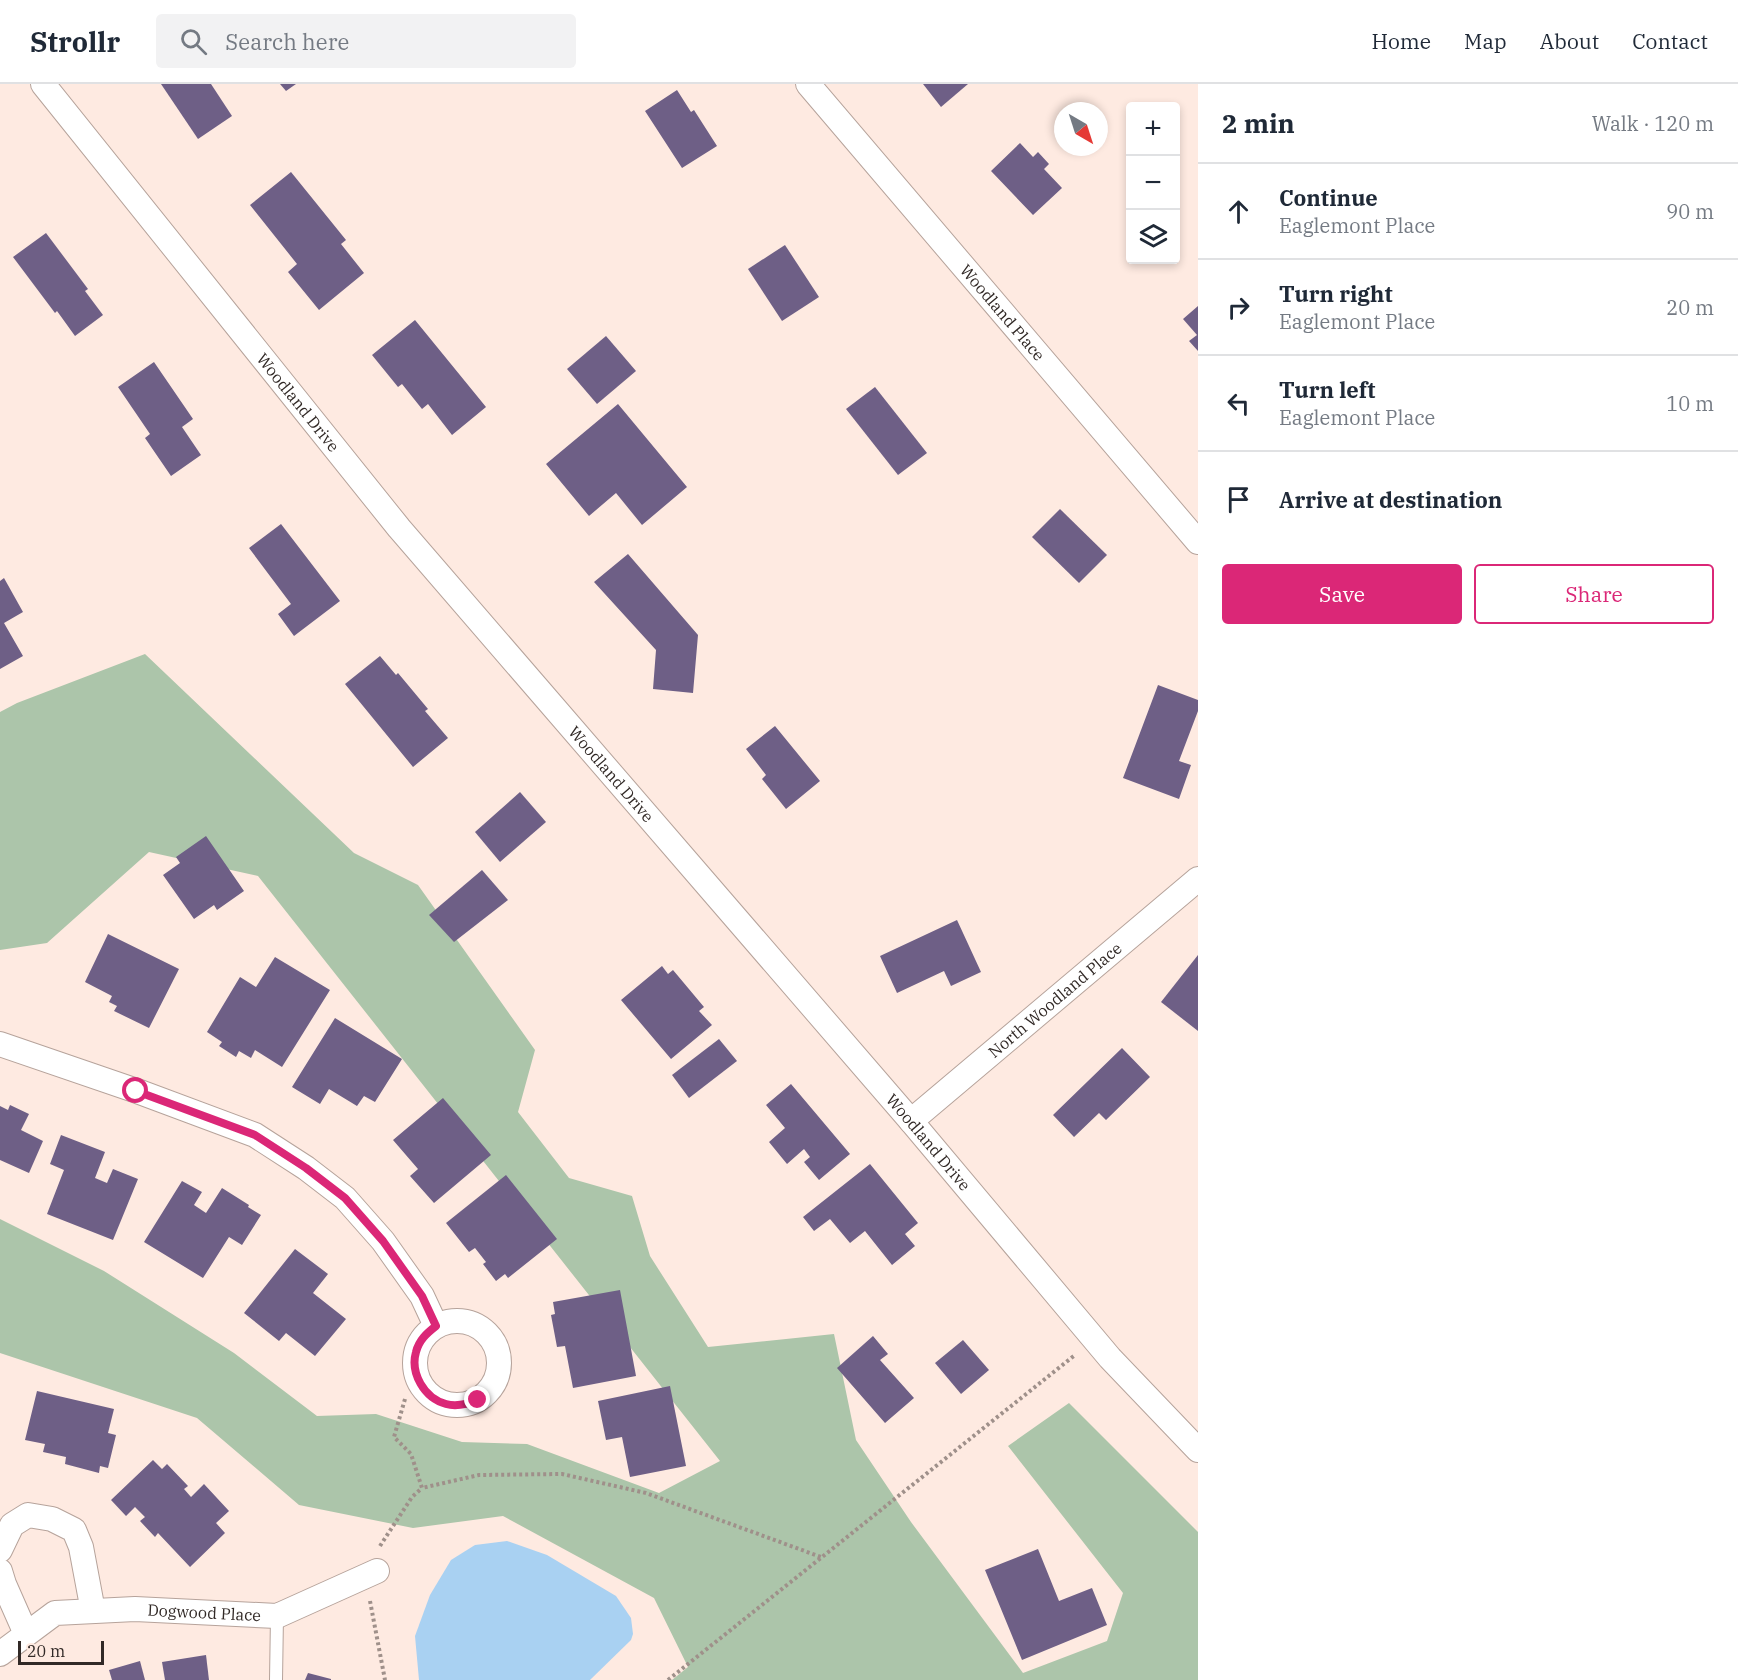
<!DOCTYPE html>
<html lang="en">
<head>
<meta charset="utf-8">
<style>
	body { margin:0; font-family:"IBM Plex Serif",serif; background:#f2f2f3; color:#1f2937 }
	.controls { position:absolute; right:18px; top:18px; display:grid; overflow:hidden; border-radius:6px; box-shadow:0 3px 9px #0003 }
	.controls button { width:54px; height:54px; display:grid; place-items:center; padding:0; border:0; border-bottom:2px solid #e0e1e3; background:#fff; color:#1f2937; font:30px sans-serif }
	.compass { position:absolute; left:1054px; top:18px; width:54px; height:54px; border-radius:50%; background:#fff; box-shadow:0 3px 9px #0003; rotate:141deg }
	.scale { position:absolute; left:18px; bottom:15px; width:86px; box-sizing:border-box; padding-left:6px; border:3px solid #312926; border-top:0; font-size:16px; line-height:21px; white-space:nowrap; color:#312926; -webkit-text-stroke:4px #feeae1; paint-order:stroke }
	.stop { position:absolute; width:18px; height:18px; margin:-14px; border:4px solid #db2777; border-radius:50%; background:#fff }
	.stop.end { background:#db2777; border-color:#fff; box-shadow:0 2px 6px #0008 }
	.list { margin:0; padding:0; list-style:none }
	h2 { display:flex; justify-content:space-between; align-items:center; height:78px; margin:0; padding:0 24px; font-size:26px }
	h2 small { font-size:20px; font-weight:400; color:#747a83 }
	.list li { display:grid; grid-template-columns:39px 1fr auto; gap:18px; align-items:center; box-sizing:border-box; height:96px; padding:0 24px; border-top:2px solid #e0e1e3 }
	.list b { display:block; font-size:22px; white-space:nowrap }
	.list p { margin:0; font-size:20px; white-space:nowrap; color:#747a83 }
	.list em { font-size:20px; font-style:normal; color:#747a83 }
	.actions { display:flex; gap:12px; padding:18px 24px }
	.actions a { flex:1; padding:14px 0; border:2px solid #db2777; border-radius:6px; text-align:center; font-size:21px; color:#db2777 }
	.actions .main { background:#db2777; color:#fff }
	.icon { flex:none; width:33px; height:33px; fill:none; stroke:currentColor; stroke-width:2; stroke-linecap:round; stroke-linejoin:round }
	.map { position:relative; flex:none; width:1198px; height:1596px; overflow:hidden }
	header { display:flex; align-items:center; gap:36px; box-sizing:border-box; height:84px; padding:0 30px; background:#fff; border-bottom:2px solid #e0e1e3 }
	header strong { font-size:28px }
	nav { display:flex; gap:33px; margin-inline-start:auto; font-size:21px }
	.search { width:420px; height:54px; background:#f2f2f3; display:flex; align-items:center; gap:15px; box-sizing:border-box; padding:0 21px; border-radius:6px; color:#747a83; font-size:22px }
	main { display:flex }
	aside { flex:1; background:#fff }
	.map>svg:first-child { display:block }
	.green { fill:#acc5aa }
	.water { fill:#a9d1f2 }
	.building { fill:#6e5f86 }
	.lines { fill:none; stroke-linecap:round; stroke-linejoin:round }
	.service-casing { stroke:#b6a39b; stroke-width:14 }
	.minor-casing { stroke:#b6a39b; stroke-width:26 }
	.path { stroke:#9f908a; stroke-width:4; stroke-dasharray:3 3; stroke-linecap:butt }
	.service { stroke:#fff; stroke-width:12 }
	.minor { stroke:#fff; stroke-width:24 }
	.route { stroke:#db2777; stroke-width:8 }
	.labels { text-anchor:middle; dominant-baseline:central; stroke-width:6; stroke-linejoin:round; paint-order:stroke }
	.street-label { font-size:16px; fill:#312926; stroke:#feeae1 }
</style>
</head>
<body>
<header>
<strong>Strollr</strong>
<div class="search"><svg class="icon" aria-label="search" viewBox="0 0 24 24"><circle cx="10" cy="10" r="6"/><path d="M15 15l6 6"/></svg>Search here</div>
<nav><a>Home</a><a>Map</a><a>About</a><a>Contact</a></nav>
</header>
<main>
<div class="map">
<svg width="1198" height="1596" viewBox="0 0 1198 1596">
	<rect width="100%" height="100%" fill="#feeae1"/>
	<path class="green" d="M145 570 354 769 418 801 535 966 518 1028 569 1094 632 1112 650 1172 708 1263 834 1250 856 1356 911 1438 1023 1589 1107 1557 1123 1509 1008 1362 1069 1319 1198 1448V1596H672L688 1583 654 1514 503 1432 413 1444 299 1421 197 1334 0 1269V1135L104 1187 234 1269 317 1332 376 1330 462 1358 527 1360 659 1409 720 1377 258 792 149 768 47 859 0 866V628L17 619Z"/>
	<path class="water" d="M507 1457 547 1471 616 1512 631 1534 633 1550 631 1556 590 1596H419L415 1552 430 1511 451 1476 475 1461Z"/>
	<g class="building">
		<path d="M161 0H211L232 32 198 55Z"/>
		<path d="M280 0H296L286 7Z"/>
		<path d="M923 0H968L941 23Z"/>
		<path d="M677 6 691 28 694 26 717 62 682 84 645 27Z"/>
		<path d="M1020 59 1033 73 1038 68 1049 80 1044 85 1062 104 1033 131 991 87Z"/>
		<path d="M291 88 346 156 341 160 364 189 319 226 288 188 297 180 250 121Z"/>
		<path d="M46 149 88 205 85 207 103 231 75 252 57 227 55 229 13 173Z"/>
		<path d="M785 161 819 213 782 237 748 185Z"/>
		<path d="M1198 222V267L1189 257 1197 251 1183 235Z"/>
		<path d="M415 236 486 323 452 351 428 320 422 325 402 300 398 303 372 271Z"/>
		<path d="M606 252 636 287 597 320 567 285Z"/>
		<path d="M154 278 193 335 182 343 201 371 171 392 145 354 150 350 118 303Z"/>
		<path d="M875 303 927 369 898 391 846 325Z"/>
		<path d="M618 320 687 403 642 441 616 409 589 432 546 380Z"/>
		<path d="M1060 425 1107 471 1079 499 1032 453Z"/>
		<path d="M281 440 340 517 294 552 278 530 291 520 249 464Z"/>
		<path d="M628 470 698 551 693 609 653 605 656 566 594 498Z"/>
		<path d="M4 494 23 528 4 539 23 572 0 585V497Z"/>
		<path d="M380 572 396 591 398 589 428 625 425 627 448 654 413 683 345 600Z"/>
		<path d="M1158 601 1198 616V627L1179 677 1191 681 1179 715 1123 694Z"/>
		<path d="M775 642 820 697 786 725 762 695 766 691 746 665Z"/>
		<path d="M520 708 546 738 500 778 475 748Z"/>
		<path d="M206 752 244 807 217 826 214 821 194 835 163 791 180 779 176 773Z"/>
		<path d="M482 786 508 816 454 858 429 831Z"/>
		<path d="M957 836 981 888 951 902 944 887 897 909 880 872Z"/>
		<path d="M108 850 179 885 149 944 114 927 117 922 109 918 112 912 85 898Z"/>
		<path d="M1198 871V947L1161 918Z"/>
		<path d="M275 873 330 906 282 983 255 966 251 974 239 967 236 973 219 962 222 958 207 948 240 893 256 903Z"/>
		<path d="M662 882 668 890 673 886 704 923 699 927 712 941 671 975 621 916Z"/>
		<path d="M335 934 402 975 375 1018 364 1012 357 1022 329 1005 320 1020 292 1003Z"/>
		<path d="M719 955 737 977 689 1014 672 991Z"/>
		<path d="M1122 964 1150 993 1106 1036 1099 1029 1074 1053 1053 1031Z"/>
		<path d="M791 1000 850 1070 819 1096 804 1078 810 1073 804 1065 787 1080 769 1058 785 1044 766 1021Z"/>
		<path d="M443 1014 491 1071 434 1119 410 1092 418 1085 393 1056Z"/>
		<path d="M10 1021 29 1030 21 1046 43 1057 29 1089 0 1076V1022L8 1026Z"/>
		<path d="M61 1051 105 1068 95 1094 107 1099 113 1085 138 1095 113 1156 47 1130 64 1086 50 1080Z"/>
		<path d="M870 1080 918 1139 905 1150 915 1162 892 1181 865 1147 850 1159 830 1135 814 1147 803 1133Z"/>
		<path d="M506 1091 557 1155 508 1194 505 1190 496 1197 483 1180 486 1178 475 1164 469 1168 446 1139Z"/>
		<path d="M182 1097 202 1108 194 1121 206 1129 222 1104 249 1121 248 1123 261 1131 242 1161 229 1153 203 1194 144 1158Z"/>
		<path d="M295 1165 328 1190 313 1209 346 1235 315 1272 286 1249 279 1257 244 1229Z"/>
		<path d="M620 1206 636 1292 573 1304 565 1262 557 1263 551 1231 555 1230 553 1218Z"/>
		<path d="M873 1252 888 1270 880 1276 914 1314 885 1339 837 1284Z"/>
		<path d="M963 1256 989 1286 961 1310 935 1279Z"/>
		<path d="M670 1302 686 1382 630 1393 622 1353 606 1356 598 1317Z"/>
		<path d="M37 1307 114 1325 108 1349 116 1351 108 1384 100 1382 99 1389 65 1380 66 1373 43 1368 45 1360 25 1356Z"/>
		<path d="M153 1376 162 1385 167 1380 188 1402 184 1405 191 1413 204 1400 229 1427 216 1439 225 1449 190 1483 158 1449 155 1453 140 1437 145 1433 135 1423 126 1432 111 1416Z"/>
		<path d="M1038 1465 1059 1517 1092 1504 1107 1541 1022 1576 985 1486Z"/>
		<path d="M206 1571 209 1596H165L162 1578Z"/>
		<path d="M140 1577 145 1596H112L109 1586Z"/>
		<path d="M308 1589 331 1595V1596H305Z"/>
	</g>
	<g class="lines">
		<defs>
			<path id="service" d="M276 1596 277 1532"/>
			<g id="minor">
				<path id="s1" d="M43 0 399 444 911 1037 1110 1274 1198 1366"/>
				<path id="s2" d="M808 0 1198 458"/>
				<path d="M0 960 137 1007 255 1051 306 1084 345 1114 383 1157 422 1212 436 1242"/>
				<path id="s3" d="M911 1037 1198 795"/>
				<circle cx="457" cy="1279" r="42"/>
				<path d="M0 1466 12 1441 28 1431 52 1435 74 1446 81 1463 93 1527"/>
				<path d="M0 1487 4 1500 26 1550"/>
				<path id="s4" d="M0 1570 55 1529 135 1525 277 1532 377 1487"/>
			</g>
		</defs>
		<use href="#service" class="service-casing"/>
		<use href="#minor" class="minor-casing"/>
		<g class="path">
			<path d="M405 1315 394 1353 411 1370 422 1404 479 1391 562 1390 646 1409 821 1473"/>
			<path d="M380 1462 412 1413 422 1404"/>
			<path d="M370 1517 385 1596"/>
			<path d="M668 1596 1075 1271"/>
		</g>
		<use href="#service" class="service"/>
		<use href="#minor" class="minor"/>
	</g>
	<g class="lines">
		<path class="route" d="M136 1007 255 1051 306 1084 345 1114 383 1157 422 1212 436 1242C427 1249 419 1256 416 1268 410 1289 424 1314 446 1320 457 1323 468 1320 478 1316"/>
	</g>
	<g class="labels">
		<g class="street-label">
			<text stroke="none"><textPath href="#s2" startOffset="300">Woodland Place</textPath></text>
			<text stroke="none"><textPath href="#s1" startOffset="408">Woodland Drive</textPath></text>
			<text stroke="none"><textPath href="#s1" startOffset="894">Woodland Drive</textPath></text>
			<text stroke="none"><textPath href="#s3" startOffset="188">North Woodland Place</textPath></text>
			<text stroke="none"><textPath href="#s1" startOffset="1380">Woodland Drive</textPath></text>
			<text stroke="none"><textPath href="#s4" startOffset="218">Dogwood Place</textPath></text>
		</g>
	</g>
</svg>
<div class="controls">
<button>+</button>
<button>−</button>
<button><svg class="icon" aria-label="layers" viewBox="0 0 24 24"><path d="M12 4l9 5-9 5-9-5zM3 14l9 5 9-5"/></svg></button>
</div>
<svg class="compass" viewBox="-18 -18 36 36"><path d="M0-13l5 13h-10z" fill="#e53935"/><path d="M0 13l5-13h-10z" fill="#747a83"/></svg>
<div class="scale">20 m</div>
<div class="stop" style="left:136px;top:1007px"></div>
<div class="stop end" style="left:478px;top:1316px"></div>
</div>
<aside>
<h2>2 min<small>Walk · 120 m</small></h2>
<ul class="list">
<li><svg class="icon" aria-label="ahead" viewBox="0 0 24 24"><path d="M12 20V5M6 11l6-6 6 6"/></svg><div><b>Continue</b><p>Eaglemont Place</p></div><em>90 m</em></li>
<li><svg class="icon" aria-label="right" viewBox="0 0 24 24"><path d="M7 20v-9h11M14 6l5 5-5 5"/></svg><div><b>Turn right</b><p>Eaglemont Place</p></div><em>20 m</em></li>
<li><svg class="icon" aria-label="left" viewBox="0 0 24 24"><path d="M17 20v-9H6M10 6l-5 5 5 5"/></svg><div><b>Turn left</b><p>Eaglemont Place</p></div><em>10 m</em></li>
<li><svg class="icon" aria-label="arrive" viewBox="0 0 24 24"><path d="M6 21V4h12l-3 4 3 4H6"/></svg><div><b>Arrive at destination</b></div></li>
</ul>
<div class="actions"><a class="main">Save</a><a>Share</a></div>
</aside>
</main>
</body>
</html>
